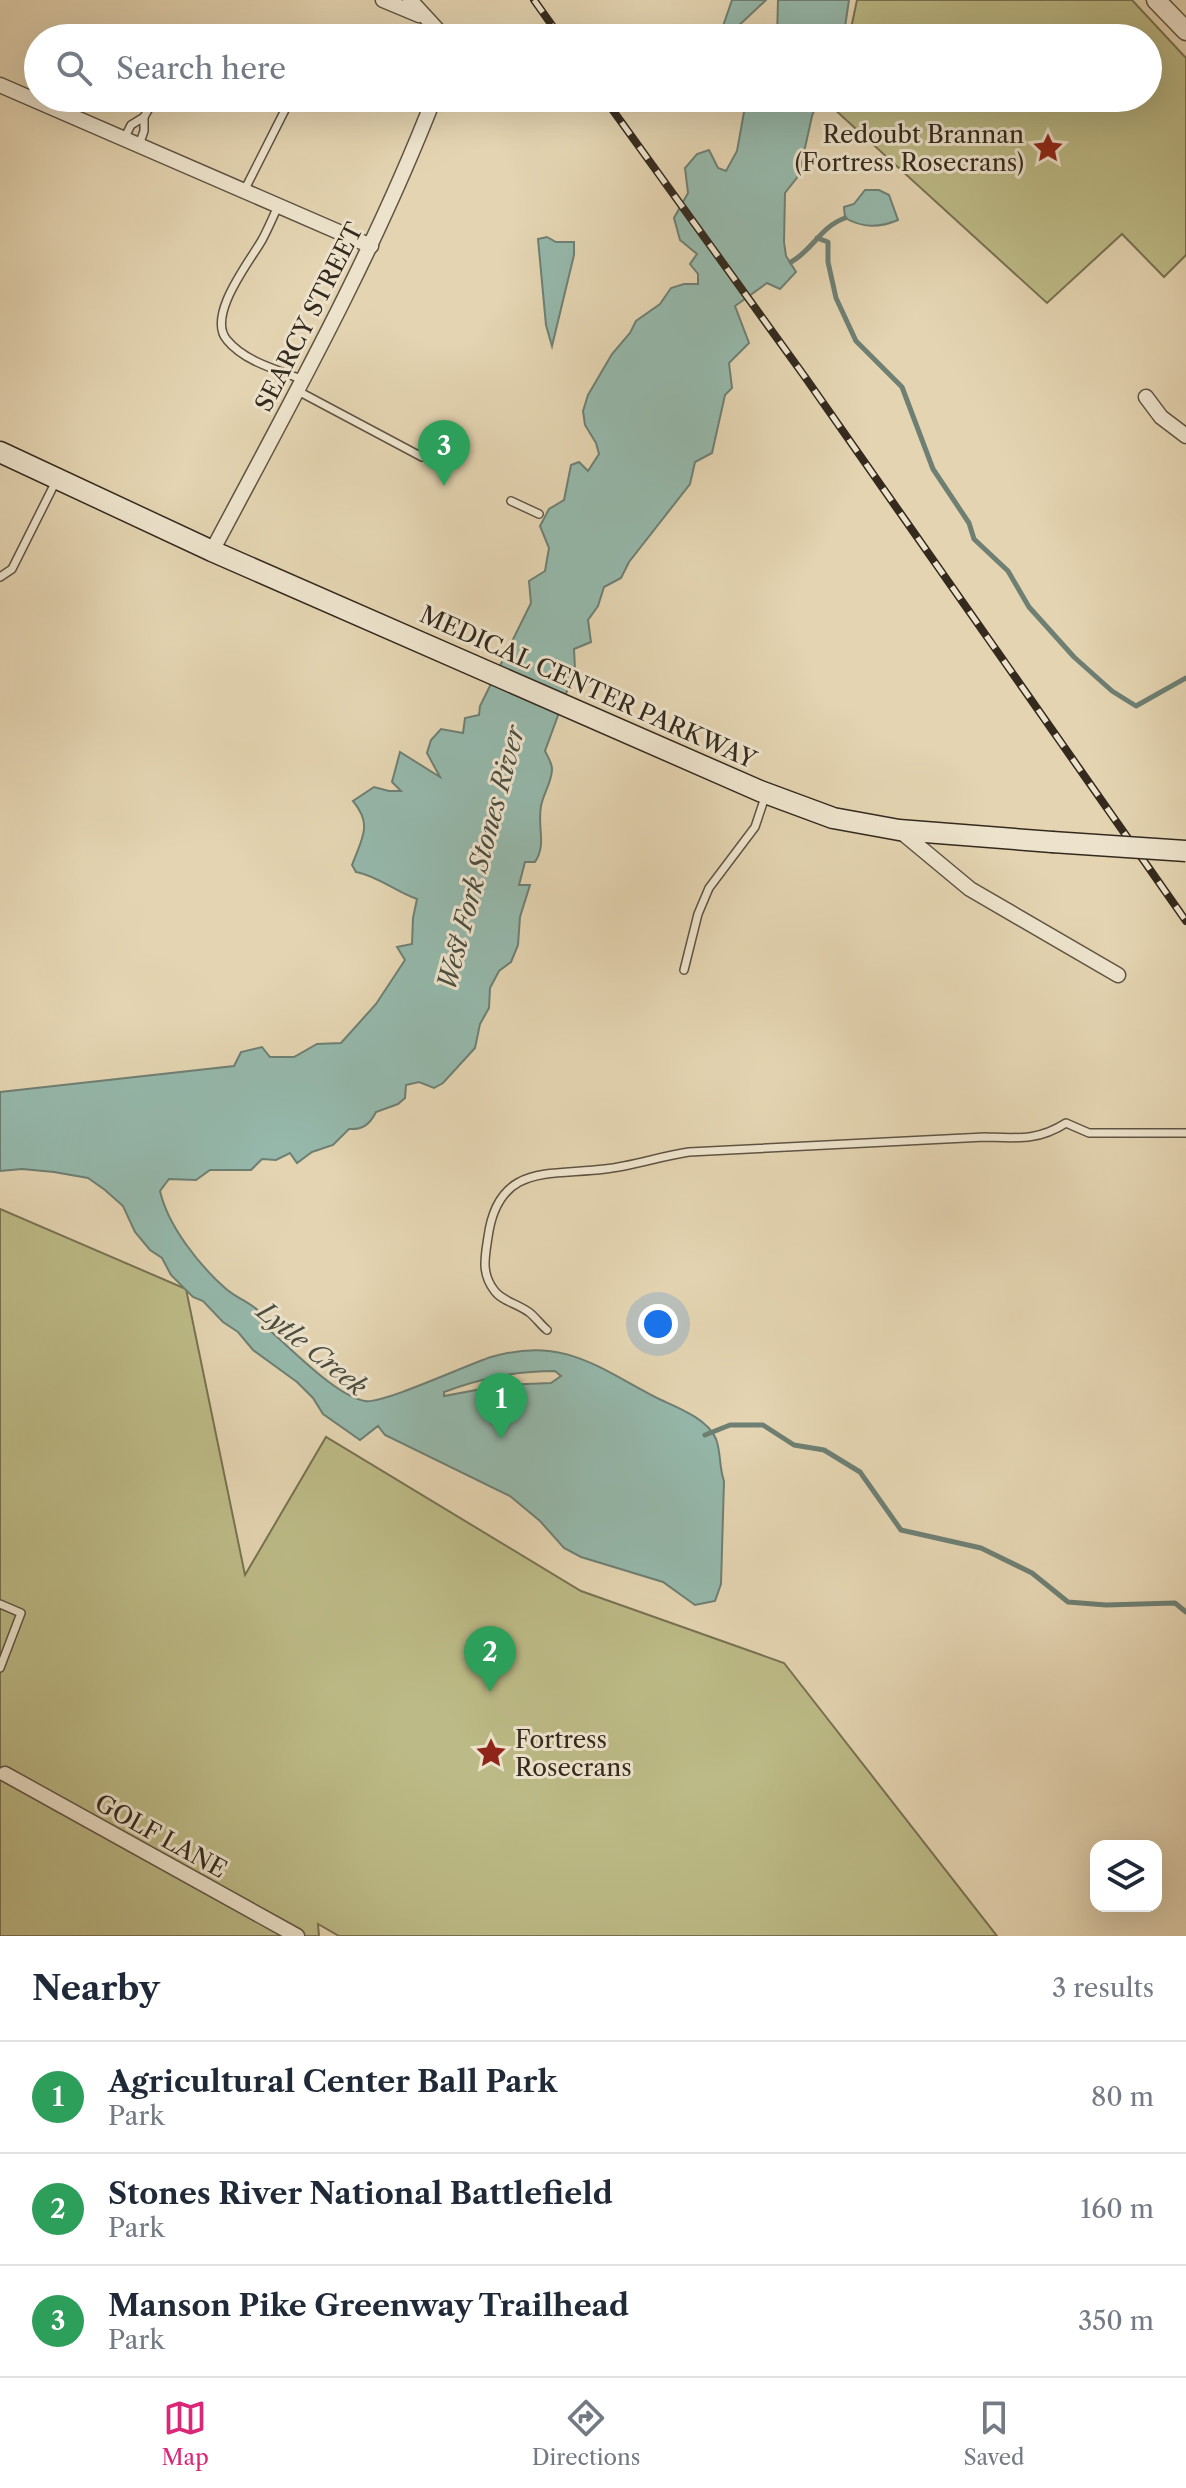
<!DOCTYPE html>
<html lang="en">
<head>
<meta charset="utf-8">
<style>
	body { margin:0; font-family:"Libre Caslon Text",serif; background:#f6f6f7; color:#1f2937 }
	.controls { position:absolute; right:24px; bottom:24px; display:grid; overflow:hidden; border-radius:16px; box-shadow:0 8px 32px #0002 }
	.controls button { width:72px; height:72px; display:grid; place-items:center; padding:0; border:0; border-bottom:2px solid #e0e1e3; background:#fff; color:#1f2937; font:40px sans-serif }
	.you { position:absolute; left:658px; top:1324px; width:28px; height:28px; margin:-20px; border:6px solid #fff; border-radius:50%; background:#1a73e8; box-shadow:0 0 0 12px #1a73e833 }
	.badge { display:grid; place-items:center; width:52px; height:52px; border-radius:50%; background:#db2777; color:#fff; font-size:26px; font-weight:700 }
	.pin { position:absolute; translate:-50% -66px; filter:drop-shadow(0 2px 4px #0008) }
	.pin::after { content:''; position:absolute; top:42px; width:28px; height:24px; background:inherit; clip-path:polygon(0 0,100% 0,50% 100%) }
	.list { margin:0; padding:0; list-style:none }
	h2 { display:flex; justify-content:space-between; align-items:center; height:104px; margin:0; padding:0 32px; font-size:34px }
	h2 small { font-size:26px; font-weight:400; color:#747a83 }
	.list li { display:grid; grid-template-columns:52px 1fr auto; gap:24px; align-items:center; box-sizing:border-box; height:112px; padding:0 32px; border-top:2px solid #e0e1e3 }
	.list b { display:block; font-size:30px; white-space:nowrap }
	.list p { margin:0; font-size:26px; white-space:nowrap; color:#747a83 }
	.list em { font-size:26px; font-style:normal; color:#747a83 }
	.icon { flex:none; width:44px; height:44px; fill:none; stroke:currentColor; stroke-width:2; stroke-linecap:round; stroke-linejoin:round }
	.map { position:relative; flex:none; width:1186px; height:1936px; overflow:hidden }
	.search { position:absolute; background:#fff; box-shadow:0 8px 32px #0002; left:24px; right:24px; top:24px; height:88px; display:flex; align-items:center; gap:20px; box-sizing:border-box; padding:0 28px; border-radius:44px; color:#747a83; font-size:30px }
	.sheet { height:440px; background:#fff }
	nav { display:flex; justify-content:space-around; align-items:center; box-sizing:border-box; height:112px; border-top:2px solid #e0e1e3; background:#fff; font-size:22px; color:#747a83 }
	nav a { display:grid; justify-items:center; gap:4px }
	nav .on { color:#db2777 }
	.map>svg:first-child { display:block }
	.green { fill:#bcba86; stroke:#787252; stroke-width:2 }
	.water { fill:#95b8ab; stroke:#6e7f73; stroke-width:2; fill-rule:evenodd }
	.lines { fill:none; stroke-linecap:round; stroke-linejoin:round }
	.stream { stroke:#6e7f73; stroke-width:5 }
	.service-casing { stroke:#605443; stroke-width:10 }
	.minor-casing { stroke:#605443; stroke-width:17 }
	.tertiary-casing { stroke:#605443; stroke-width:21 }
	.secondary-casing { stroke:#342a1e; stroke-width:23 }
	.service { stroke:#ede3cc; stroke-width:7 }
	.minor { stroke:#ede3cc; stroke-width:14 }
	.tertiary { stroke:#ede3cc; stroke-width:18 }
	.secondary { stroke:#ede3cc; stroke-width:20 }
	.rail-casing { stroke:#342a1e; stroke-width:8 }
	.rail { stroke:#ede3cc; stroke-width:5; stroke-dasharray:15; stroke-linecap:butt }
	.secondary-bridge-casing { stroke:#342a1e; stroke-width:23; stroke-linecap:butt }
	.secondary-bridge { stroke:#ede3cc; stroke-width:20 }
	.labels { text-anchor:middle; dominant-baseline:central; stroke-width:6; stroke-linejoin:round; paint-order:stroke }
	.poi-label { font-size:24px; fill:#342a1e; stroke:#ede3cc; text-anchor:end }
	.street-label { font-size:24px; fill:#342a1e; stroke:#ede3cc }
	.water-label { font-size:26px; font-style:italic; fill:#4c4e41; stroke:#ede3cc }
</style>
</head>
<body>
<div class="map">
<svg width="1186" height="1936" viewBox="0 0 1186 1936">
	<rect width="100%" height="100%" fill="#e4d4b1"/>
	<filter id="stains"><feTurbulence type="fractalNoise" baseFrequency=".0025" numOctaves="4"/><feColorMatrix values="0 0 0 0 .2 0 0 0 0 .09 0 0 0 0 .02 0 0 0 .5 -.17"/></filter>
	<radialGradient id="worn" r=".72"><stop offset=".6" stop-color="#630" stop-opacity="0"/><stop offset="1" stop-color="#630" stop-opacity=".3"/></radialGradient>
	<g class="green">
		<path d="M857 0H1132L1186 58V255L1164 277 1122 234 1047 303 833 108 835 98H1148V38H849Z"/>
		<path d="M0 1209 186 1289 245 1575 326 1437 581 1591 784 1663 997 1936H339L318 1924 319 1936H0Z"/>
	</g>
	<g class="water">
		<path d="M732 0H766L732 32 722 29Z"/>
		<path d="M778 0H849L845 27 839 38H777Z"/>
		<path d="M752 98H819L812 116 799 175 785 193 784 242 786 256 796 272 780 289 767 283 735 306 749 343 729 363 732 388 725 395 712 453 695 462 690 484 629 562 621 578 604 587 598 606 588 620 591 642 574 649 575 669 545 751C548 757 552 763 552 769 552 782 543 794 541 806 537 829 547 843 535 862H525L519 885H530L520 917 518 945 511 962 499 971 490 988 489 1008 480 1024 475 1048 443 1083 434 1088 419 1082 406 1085 405 1098 398 1104 376 1112C370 1124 363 1130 349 1129L333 1145 312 1152 297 1163 290 1153 276 1160 262 1159 251 1170H210L196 1180 169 1179 160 1191C168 1226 199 1265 225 1288 243 1304 260 1302 268 1329 293 1350 336 1396 365 1401 383 1404 466 1365 491 1357 563 1336 597 1367 657 1398 676 1407 707 1418 716 1439 721 1452 719 1467 724 1481L721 1584 715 1601 695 1605 663 1582 581 1557 564 1548 540 1521 510 1496 385 1435 378 1426 360 1440 323 1414 313 1398 297 1382 253 1350 238 1332 223 1322 203 1301 193 1297 171 1275 162 1258 150 1250 135 1232 123 1206 105 1190 88 1178 54 1172 22 1169 0 1171V1092L234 1066 241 1052 262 1047 270 1057H294L317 1044 341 1043 376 1004 405 960 397 947 412 944 413 918 417 899C396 892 378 876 356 872L352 865C362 838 373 825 353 801L374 787 389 791H401L392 782 400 752 440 777 427 753 431 740 441 729 463 733 465 718 479 715 480 706 531 603 529 581 545 571 549 548 540 526 549 509 564 500 571 465 579 462 588 471 599 454 596 443 585 425 583 411 588 395 612 354 630 333 636 321 660 304 671 288 684 284H698V274L690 264 697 254 680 240 674 218 688 193 685 168 697 154 709 150 718 168 726 171 737 151 744 112ZM555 1371 561 1376 551 1383 503 1385 444 1396V1392C482 1378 515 1371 555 1371Z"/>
		<path d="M865 190H879L889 195 898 220C879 228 863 228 845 218L844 207 854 204Z"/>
		<path d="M547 237 556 242H574V255L552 346 546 325 538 239Z"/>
	</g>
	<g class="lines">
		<g class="stream">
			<path d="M817 238 828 242V262L836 298 856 341 902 387 933 469 969 523 974 539 1008 571 1029 607 1074 657 1112 691 1136 706 1186 678"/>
			<path d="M791 262C813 250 820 227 845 218"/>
			<path d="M705 1435 730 1425H763L794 1445 824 1450 860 1472 901 1530 981 1548 1032 1573 1068 1602 1106 1605 1175 1603 1186 1612"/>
		</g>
		<defs>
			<g id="service">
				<path d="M144 117 155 98"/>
				<path d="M124 139 131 125 144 117V131L139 145"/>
				<path d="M244 191 291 98"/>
				<path d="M278 206C273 217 268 229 262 240 250 261 206 316 227 340 245 362 278 370 304 380"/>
				<path d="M298 391 422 457"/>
				<path d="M511 501 539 514"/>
				<path d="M0 577 12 569 56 481"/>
				<path d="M684 970 698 914 709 888 755 827 765 797"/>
				<path d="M547 1330C541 1325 536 1318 530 1313 519 1304 501 1301 494 1290 481 1273 485 1257 488 1237 498 1163 549 1176 605 1169 633 1166 661 1156 689 1152L985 1137C1017 1138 1038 1141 1066 1123L1089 1133H1186"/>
				<path d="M0 1604 21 1613 0 1668"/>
			</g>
			<g id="minor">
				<path d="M383 0 419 15"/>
				<path d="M410 0 445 38"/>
				<path d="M0 85 371 246"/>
				<path d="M1146 397 1161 417 1186 436"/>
				<path d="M212 551C291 402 373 255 434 98"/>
				<path d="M899 830 970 889 1118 975"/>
				<path d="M5 1774 297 1936"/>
			</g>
			<path id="tertiary" d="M1156 0 1186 31"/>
			<path id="secondary" d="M0 452 212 551 760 791 833 818 899 830 1052 842"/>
		</defs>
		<use href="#service" class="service-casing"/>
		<use href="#minor" class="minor-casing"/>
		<use href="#tertiary" class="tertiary-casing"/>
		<use href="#secondary" class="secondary-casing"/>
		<use href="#service" class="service"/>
		<use href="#minor" class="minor"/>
		<use href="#tertiary" class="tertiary"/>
		<use href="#secondary" class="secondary"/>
		<defs>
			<g id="rail">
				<path d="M534 0 561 38"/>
				<path d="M604 98 805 377 1186 921"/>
			</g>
		</defs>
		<use href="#rail" class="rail-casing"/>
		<use href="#rail" class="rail"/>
		<defs>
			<path id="secondary-bridge" d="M1052 842 1186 851"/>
		</defs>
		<use href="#secondary-bridge" class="secondary-bridge-casing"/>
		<use href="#secondary-bridge" class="secondary-bridge"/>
	</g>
	<defs>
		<symbol id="sight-bare" viewBox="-9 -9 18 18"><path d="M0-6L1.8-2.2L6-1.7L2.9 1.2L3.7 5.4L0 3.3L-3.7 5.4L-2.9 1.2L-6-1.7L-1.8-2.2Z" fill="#8f2418" stroke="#ede3cc" stroke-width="2.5" paint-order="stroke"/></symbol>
	</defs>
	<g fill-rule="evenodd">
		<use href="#sight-bare" x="1026" y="126" width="44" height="44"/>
		<use href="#sight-bare" x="469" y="1731" width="44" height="44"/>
	</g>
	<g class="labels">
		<g class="poi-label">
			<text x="1024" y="134">Redoubt Brannan<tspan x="1024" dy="28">(Fortress Rosecrans)</tspan></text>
			<text x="515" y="1739" text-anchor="start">Fortress<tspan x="515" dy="28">Rosecrans</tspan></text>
		</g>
		<g class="street-label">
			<text transform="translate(309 317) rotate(-63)">SEARCY STREET</text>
			<text transform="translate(588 687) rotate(24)">MEDICAL CENTER PARKWAY</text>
			<text transform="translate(161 1836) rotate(29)">GOLF LANE</text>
		</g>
		<g class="water-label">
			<text transform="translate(481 858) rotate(-75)">West Fork Stones River</text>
			<text transform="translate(312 1349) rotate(39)">Lytle Creek</text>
		</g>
	</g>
	<rect width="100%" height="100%" filter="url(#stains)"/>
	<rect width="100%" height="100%" fill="url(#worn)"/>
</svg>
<div class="controls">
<button><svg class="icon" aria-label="layers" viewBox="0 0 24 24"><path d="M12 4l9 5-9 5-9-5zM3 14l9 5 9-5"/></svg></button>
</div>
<div class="you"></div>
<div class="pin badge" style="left:501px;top:1439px;background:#2e9e5b">1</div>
<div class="pin badge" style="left:490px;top:1692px;background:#2e9e5b">2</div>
<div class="pin badge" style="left:444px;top:486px;background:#2e9e5b">3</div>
<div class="search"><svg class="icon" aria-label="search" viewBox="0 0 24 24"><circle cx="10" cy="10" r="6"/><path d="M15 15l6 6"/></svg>Search here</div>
</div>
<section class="sheet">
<h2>Nearby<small>3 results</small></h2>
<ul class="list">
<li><span class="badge" style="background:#2e9e5b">1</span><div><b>Agricultural Center Ball Park</b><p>Park</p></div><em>80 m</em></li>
<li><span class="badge" style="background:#2e9e5b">2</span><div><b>Stones River National Battlefield</b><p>Park</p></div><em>160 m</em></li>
<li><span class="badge" style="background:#2e9e5b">3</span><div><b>Manson Pike Greenway Trailhead</b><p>Park</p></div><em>350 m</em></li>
</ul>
</section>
<nav>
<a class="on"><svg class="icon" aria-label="map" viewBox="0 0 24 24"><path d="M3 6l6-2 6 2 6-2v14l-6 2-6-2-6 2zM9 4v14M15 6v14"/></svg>Map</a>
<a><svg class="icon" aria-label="directions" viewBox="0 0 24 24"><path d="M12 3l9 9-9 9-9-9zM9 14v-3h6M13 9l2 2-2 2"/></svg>Directions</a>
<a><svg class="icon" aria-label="saved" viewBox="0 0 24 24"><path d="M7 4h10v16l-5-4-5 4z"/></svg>Saved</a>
</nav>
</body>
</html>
